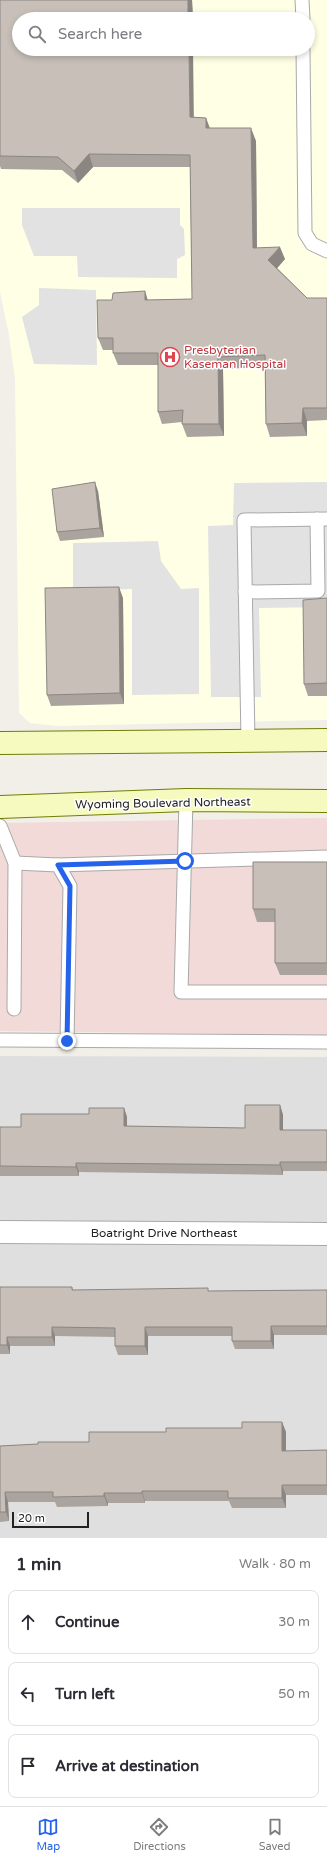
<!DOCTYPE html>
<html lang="en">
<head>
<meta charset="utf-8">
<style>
	body { margin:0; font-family:"Varela Round",sans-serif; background:#f7f7f7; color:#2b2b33 }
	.scale { position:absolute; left:12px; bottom:10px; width:77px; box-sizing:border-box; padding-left:4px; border:2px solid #222; border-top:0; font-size:11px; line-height:14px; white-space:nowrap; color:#222; -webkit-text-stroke:3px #fff; paint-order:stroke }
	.stop { position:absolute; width:12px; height:12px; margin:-9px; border:3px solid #2563eb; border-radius:50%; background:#fff }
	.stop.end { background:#2563eb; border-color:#fff; box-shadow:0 1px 4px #0008 }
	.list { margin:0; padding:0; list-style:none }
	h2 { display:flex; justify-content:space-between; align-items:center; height:52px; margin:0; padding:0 16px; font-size:17px }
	h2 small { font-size:13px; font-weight:400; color:#7c7c81 }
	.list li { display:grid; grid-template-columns:26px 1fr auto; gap:12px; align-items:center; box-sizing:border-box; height:64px; margin:0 8px 8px; padding:0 8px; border:1px solid #e1e1e2; border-radius:8px }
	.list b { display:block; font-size:15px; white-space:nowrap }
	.list em { font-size:13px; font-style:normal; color:#7c7c81 }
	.icon { flex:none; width:22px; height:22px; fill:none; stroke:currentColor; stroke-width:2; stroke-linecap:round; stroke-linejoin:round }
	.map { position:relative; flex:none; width:327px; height:1538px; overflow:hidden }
	.search { position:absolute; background:#fff; box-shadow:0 2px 6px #0003; left:12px; right:12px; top:12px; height:44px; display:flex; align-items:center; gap:10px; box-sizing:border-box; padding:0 14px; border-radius:22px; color:#7c7c81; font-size:15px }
	.sheet { height:268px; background:#fff }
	nav { display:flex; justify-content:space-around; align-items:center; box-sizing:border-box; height:56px; border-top:1px solid #e1e1e2; background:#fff; font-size:11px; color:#7c7c81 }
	nav a { display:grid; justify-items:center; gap:2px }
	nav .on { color:#2563eb }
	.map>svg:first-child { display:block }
	.residential { fill:#e0dfdf }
	.commercial { fill:#f2dad9 }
	.education { fill:#ffffe5; fill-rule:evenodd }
	.parking { fill:#e2e2e2 }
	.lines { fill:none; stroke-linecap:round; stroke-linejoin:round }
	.service-casing { stroke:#a9a9a9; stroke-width:15 }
	.minor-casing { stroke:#a9a9a9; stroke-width:24 }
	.secondary-casing { stroke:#707d05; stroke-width:24 }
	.service { stroke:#fff; stroke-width:13 }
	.minor { stroke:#fff; stroke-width:22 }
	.secondary { stroke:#f7fabf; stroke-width:22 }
	.wall { fill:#aba49e }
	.shaded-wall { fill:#8b8681 }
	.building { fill:#c7bfb8; stroke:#8b8681 }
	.route { stroke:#2563eb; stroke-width:5 }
	.labels { text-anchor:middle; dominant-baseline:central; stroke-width:3; stroke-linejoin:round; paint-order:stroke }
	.health-label { font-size:12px; fill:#be3a42; stroke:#fff; text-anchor:start }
	.street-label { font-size:12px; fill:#222; stroke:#fff }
</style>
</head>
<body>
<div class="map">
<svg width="327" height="1538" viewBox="0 0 327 1538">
	<rect width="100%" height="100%" fill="#f2efe9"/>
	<path class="residential" d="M0 1056 327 1057V1538H0Z"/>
	<path class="commercial" d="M327 818V1035L0 1031V823Z"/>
	<path class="education" d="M0 0H327V720L57 726 30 723 19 713 15 379 9 335 0 292ZM19 19H308V49H19Z"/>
	<g class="parking">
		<path d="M22 208H180V225L184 229 185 255 177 259V278L78 277 77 256H34L22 225Z"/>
		<path d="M39 288 96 290 97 365 34 364 22 317 39 305Z"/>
		<path d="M327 482V607L259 608 261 697H211L208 526 233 525 234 483Z"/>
		<path d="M158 541 161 561 181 589 199 588V694L132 695V589L73 591V543Z"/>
	</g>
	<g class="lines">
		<defs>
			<g id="service">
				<path d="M302 0 303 19"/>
				<path d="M303 49 305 233 312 244 327 251"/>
				<path d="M245 592 318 591 317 519"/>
				<path d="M248 741 244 520 327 519"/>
				<path d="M186 800 181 992H327"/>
				<path d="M0 826 15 863 14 1009"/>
				<path d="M15 863 58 865 70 886 67 1041"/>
				<path d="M58 865 327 857"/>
				<path d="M0 1040 327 1042"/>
			</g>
			<path id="minor" d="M0 1232 327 1234"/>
			<g id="secondary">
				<path d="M0 743 327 740"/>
				<path d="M0 807 186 800 327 801"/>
			</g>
		</defs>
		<use href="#service" class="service-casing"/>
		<use href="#minor" class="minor-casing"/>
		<use href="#secondary" class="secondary-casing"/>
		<use href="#service" class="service"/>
		<use href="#minor" class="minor"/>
		<use href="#secondary" class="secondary"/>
	</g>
	<g class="wall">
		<path d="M0 0H192L193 19H19L194 117 206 118 210 128 256 141 257 248 285 259 277 268 307 298H327V420L307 421V436L270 437 266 424 265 367 223 369 224 436 187 437 182 424V422L162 424 158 412V365H118L113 353V350H103L98 338 148 300 192 299 190 167H93L78 183 62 170 1 169 0 166Z"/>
		<path d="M98 491 104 537 60 541 57 532Z"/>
		<path d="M123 598 124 704 51 706 47 695Z"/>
		<path d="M327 598V696H308L304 684Z"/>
		<path d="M327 862V975H280L275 963V922H257L253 909Z"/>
		<path d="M280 1105 283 1115V1130H327V1171H283V1175L79 1172V1176H0V1127H21L89 1114 124 1108 127 1117V1126L245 1128Z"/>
		<path d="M0 1287H72L73 1290 209 1291 327 1290V1335H274V1349H235L232 1341V1336H148V1355H118L115 1346V1337L55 1336V1346H10V1354H0Z"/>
		<path d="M282 1422 286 1432V1451L327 1450V1495H286V1508H232L229 1501H145V1503H108V1506L57 1507 55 1502H8L9 1521 0 1522V1446L89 1442 166 1432 242 1428Z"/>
	</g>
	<g class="shaded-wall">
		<path d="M188 0H192L193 19H188Z"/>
		<path d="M189 49H193L194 130 190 117Z"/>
		<path d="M206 118 210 130 206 128Z"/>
		<path d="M251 128 256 141 257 260 253 248Z"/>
		<path d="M89 154 93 167 78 183 74 171Z"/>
		<path d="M280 247 285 259 273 273 268 260Z"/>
		<path d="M145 291 149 304 145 300Z"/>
		<path d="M218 357 223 369 224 436 219 424Z"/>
		<path d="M303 408 307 421V436L302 423Z"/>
		<path d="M95 482 98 491 104 537 100 528Z"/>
		<path d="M119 587 123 598 124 704 120 693Z"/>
		<path d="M280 1105 283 1115V1139L280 1130Z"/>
		<path d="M124 1108 127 1117V1135L124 1126Z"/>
		<path d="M280 1162 283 1171V1175L280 1165Z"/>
		<path d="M76 1163 79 1172V1176L76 1167Z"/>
		<path d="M271 1326 274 1335V1349L271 1341Z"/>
		<path d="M52 1327 55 1336V1346L52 1337Z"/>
		<path d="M145 1327 148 1336V1355L145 1346Z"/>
		<path d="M7 1337 10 1346V1354L7 1345Z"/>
		<path d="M282 1422 286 1432V1461L282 1451Z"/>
		<path d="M282 1485 286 1495V1508L282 1498Z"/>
		<path d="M142 1491 145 1501V1503L142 1493Z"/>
		<path d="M5 1492 8 1502 9 1521 6 1512Z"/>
		<path d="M104 1493 108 1503V1506L104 1496Z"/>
	</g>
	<g class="building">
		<path d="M0 0H188V19H19V49H189L190 117 206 118V128H251L253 248 280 247 268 260 307 298H327V408H303L302 423 266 424 265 355 218 357 219 424H182L183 410 158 412V353H113V338H98L97 300H112L113 293 145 291V300L192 299 190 155 89 154 74 171 58 157 0 156Z"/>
		<path d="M95 482 100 528 57 532 52 489Z"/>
		<path d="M119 587 120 693 47 695 45 588Z"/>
		<path d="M327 598V683L304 684 303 600Z"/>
		<path d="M253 862H327V963H275V909H253Z"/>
		<path d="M245 1105H280V1130H327V1162H280V1165L76 1163V1167L0 1166V1127H21V1114H89V1108H124V1126L245 1128Z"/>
		<path d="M0 1287H72V1290L208 1288V1291L327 1290V1326H271V1341H232V1327H145V1346H115V1328L52 1327V1337H7V1345H0Z"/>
		<path d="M242 1422H282V1451L327 1450V1485H282V1498H228V1491H142V1493H104V1496L53 1497V1492H5L6 1512H0V1446L38 1444V1442H89V1432H166V1428H242Z"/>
	</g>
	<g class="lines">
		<path class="route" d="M67 1041 70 886 58 865 185 861"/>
	</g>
	<defs>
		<symbol id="hospital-ring" viewBox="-11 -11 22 22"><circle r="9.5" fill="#fff" stroke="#e0444e" stroke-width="1.5"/><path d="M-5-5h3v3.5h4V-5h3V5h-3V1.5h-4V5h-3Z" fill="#e0444e"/></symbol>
	</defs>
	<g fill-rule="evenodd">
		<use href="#hospital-ring" x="159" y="346" width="22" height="22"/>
	</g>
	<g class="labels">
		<g class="health-label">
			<text x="184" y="350">Presbyterian<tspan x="184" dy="14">Kaseman Hospital</tspan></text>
		</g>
		<g class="street-label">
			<text transform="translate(163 803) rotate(-1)">Wyoming Boulevard Northeast</text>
			<text x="164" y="1233">Boatright Drive Northeast</text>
		</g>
	</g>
</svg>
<div class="scale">20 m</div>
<div class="stop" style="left:185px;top:861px"></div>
<div class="stop end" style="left:67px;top:1041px"></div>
<div class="search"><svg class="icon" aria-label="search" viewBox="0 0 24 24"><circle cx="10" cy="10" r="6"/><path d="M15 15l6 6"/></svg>Search here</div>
</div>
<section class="sheet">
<h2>1 min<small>Walk · 80 m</small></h2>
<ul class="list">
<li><svg class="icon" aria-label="ahead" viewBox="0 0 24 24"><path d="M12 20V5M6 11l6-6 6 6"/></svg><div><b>Continue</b></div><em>30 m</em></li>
<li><svg class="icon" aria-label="left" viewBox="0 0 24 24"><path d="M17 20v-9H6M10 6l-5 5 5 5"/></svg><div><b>Turn left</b></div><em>50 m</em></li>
<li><svg class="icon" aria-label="arrive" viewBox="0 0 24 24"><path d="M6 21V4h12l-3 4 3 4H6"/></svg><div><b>Arrive at destination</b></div></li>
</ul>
</section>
<nav>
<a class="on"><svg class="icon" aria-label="map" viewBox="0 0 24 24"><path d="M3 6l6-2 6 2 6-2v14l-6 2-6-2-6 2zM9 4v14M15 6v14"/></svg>Map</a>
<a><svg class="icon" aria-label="directions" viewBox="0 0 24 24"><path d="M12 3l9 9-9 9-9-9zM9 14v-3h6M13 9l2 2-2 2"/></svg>Directions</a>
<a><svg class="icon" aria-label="saved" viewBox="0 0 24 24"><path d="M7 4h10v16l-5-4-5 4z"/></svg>Saved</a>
</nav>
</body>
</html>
